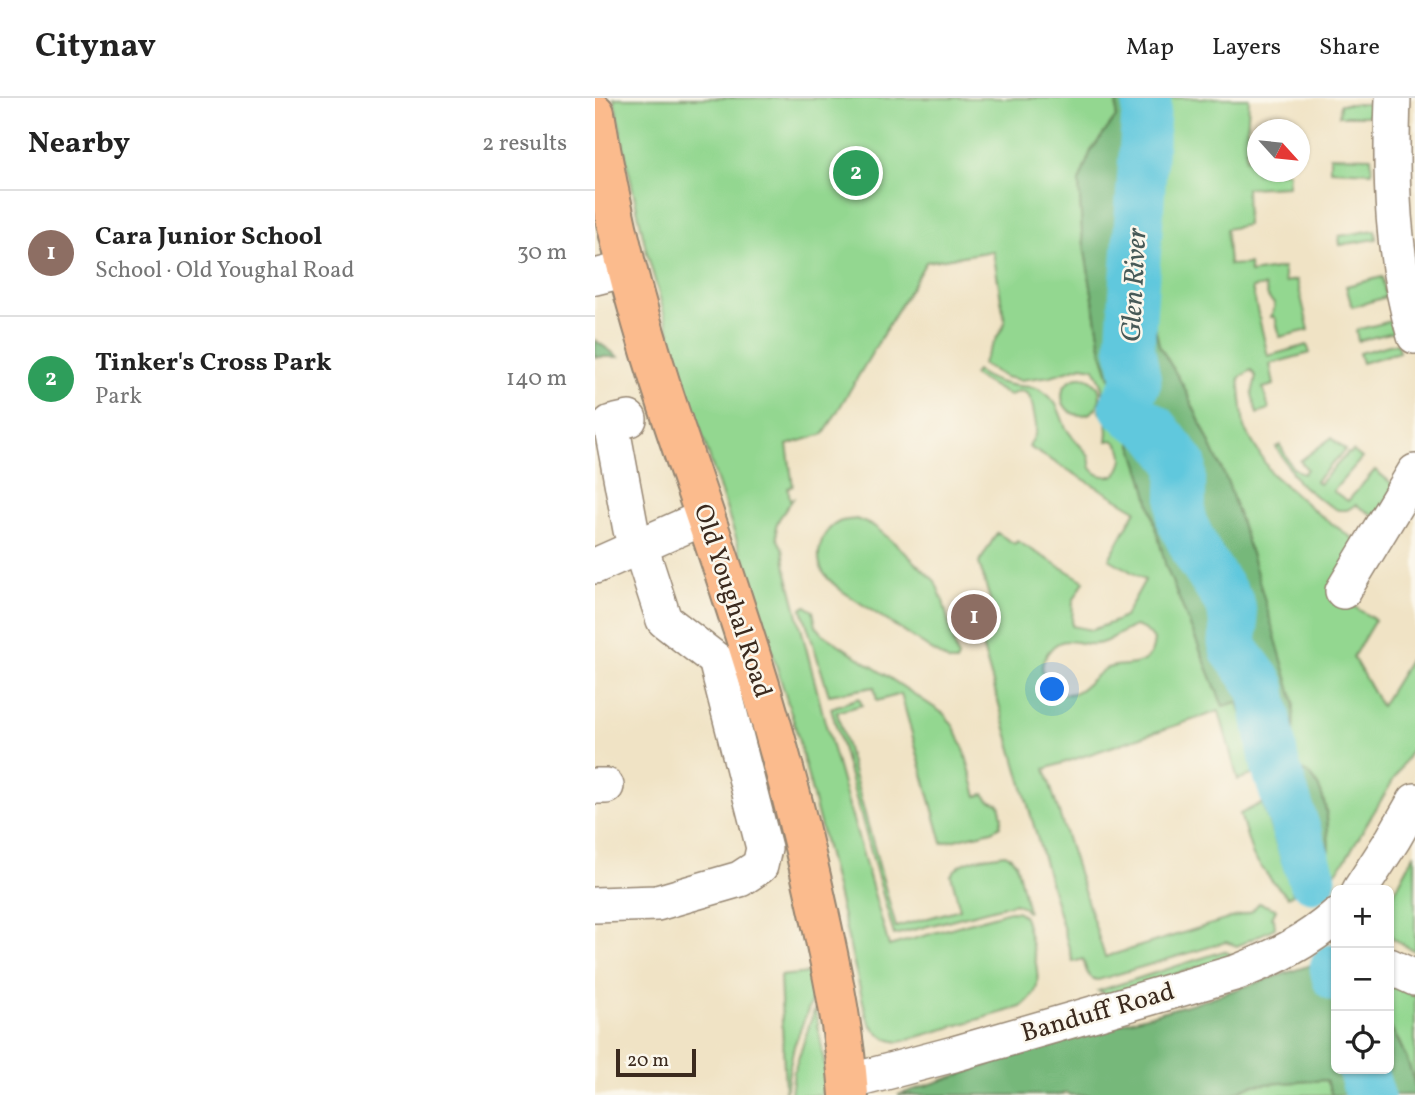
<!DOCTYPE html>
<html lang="en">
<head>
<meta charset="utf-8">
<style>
	body { margin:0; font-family:Vollkorn,serif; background:#f2f2f2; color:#222 }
	.controls { position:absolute; right:21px; bottom:21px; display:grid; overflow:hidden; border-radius:10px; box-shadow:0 2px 5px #0004 }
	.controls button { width:63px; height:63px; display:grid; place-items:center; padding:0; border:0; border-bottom:2px solid #e0e0e0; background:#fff; color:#222; font:35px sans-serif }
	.compass { position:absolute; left:652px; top:21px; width:63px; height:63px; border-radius:50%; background:#fff; box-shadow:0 2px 5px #0004; rotate:117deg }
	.scale { position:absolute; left:21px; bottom:18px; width:80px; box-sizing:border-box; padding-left:7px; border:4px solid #3b2a1e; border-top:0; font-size:19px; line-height:24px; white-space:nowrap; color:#3b2a1e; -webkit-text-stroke:5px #fbf7ec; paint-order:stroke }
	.you { position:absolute; left:458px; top:592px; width:24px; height:24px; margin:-18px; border:5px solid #fff; border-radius:50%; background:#1a73e8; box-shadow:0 0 0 10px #1a73e833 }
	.badge { display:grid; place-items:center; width:46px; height:46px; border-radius:50%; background:#7c3aed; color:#fff; font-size:23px; font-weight:700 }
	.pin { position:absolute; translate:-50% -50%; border:4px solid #fff; box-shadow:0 2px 7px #0006 }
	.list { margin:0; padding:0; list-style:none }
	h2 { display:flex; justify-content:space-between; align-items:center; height:91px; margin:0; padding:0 28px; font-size:30px }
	h2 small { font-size:23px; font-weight:400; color:#767676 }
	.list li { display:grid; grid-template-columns:46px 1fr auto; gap:21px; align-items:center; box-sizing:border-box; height:126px; padding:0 28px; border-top:2px solid #e0e0e0 }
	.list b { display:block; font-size:26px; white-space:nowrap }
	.list p { margin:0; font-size:23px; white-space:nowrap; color:#767676 }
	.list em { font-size:23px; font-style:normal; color:#767676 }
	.icon { flex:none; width:38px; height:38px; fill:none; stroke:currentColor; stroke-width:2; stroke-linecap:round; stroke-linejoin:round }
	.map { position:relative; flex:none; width:820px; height:997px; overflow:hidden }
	header { display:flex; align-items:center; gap:42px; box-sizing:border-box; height:98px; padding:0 35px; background:#fff; border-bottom:2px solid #e0e0e0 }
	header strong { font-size:33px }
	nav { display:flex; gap:38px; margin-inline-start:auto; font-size:24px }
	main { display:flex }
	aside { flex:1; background:#fff }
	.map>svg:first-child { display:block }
	.green { fill:#93d790; stroke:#678057; stroke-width:2; fill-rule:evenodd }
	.forest { fill:#76b87a; stroke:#58714c; stroke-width:2 }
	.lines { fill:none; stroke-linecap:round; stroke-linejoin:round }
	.stream { stroke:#60c8dd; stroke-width:8 }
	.river { stroke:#60c8dd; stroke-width:49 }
	.minor-casing { stroke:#968672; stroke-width:38 }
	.major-casing { stroke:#968672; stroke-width:42 }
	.minor { stroke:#fff; stroke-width:35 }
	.major { stroke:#fbbb8d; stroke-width:38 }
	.labels { text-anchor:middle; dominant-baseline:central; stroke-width:5; stroke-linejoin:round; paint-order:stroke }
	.street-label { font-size:26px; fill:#3b2a1e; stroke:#fbf7ec }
	.water-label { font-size:28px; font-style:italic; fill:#465957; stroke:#fbf7ec }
</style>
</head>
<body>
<header>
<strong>Citynav</strong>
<nav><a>Map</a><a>Layers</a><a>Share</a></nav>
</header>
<main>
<aside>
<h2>Nearby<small>2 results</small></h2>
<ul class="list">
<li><span class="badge" style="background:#8d6e63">1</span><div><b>Cara Junior School</b><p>School · Old Youghal Road</p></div><em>30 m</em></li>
<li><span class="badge" style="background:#2e9e5b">2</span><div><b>Tinker's Cross Park</b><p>Park</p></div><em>140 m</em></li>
</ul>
</aside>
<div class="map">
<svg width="820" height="997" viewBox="0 0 820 997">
	<rect width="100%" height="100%" fill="#fbf7ec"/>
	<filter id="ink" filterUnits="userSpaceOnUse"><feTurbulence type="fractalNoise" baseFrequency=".0143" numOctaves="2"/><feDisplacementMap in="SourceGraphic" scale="14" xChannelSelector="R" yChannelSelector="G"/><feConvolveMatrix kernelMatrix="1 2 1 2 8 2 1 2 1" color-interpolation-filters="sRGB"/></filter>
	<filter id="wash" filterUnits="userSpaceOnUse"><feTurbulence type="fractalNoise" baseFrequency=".00686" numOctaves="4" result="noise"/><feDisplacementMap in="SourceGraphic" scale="28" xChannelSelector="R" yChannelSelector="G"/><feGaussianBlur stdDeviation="1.57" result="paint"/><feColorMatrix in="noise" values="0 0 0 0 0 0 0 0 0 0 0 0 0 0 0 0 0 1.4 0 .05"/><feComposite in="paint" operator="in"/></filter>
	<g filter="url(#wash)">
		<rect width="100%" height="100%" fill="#f0e3c5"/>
		<g class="green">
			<path d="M19 0H522L521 19 496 53 484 84 487 135 507 255 548 380 571 468 628 608 643 603 665 674 643 682 624 613 450 671 510 859 656 814 664 805 681 811 677 819 679 820 680 830 642 848 631 844 503 882C492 881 491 871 488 861L478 864 387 547 400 518 384 465 402 435 420 446 422 443 489 483 478 503 477 528 497 532 521 523 530 518 550 482 514 461 541 412 434 349C436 344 440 339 441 333 442 328 440 321 439 316 437 301 432 285 415 298L378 277 381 273C390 279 400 284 411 286 433 292 442 282 460 305 465 312 467 322 471 330 478 341 484 346 492 355 496 360 494 365 496 370 502 379 513 379 521 377 530 364 532 352 518 342L512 343C514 331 513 322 504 313 511 293 509 288 499 270L487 268 456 278 425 282 410 279 387 266 410 225 398 153 331 164 229 336 192 347 198 388 193 390 195 402 198 401 184 421 181 428 182 440 188 451 191 471 229 620 294 848 415 813C423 813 426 814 430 821 434 838 445 871 442 887 441 896 433 903 426 909L305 944C286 942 278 932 271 916L236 769 200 628 158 492 81 257 51 151 29 51ZM540 528C549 530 554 534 559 542 558 549 557 557 551 561 540 570 522 565 510 571 496 579 487 597 470 596 463 595 457 589 453 584 448 579 446 572 448 564 450 559 452 555 456 551 471 534 488 551 506 545 519 541 528 532 540 528Z"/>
			<path d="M561 0H654L651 60 662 61V74H694L693 88 651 90 652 127 631 131 634 167 654 166 655 175 688 170 690 184 702 182 714 232 685 239 680 219H676L679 211V205C672 201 672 195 670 188L657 190 673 258 712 247 715 255 675 266 679 287 668 290 674 311 662 316 657 296 661 279 656 272 644 280 649 330 676 375 722 415 766 446 738 495 780 522 758 559 786 608 820 553V646L750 762 733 784C733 753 739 701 715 677 711 673 705 672 700 671L698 644 658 462 633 385 589 289 564 247 558 221V130L555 77Z"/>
			<path d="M745 6H777V18H744Z"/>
			<path d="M667 21 698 23V31H667Z"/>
			<path d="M735 58 776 59 777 74 735 72Z"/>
			<path d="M780 132 781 141 745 147 744 138Z"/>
			<path d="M787 179 791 199 757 209 751 188Z"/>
			<path d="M796 223 799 234 763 243 761 232Z"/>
			<path d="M802 245 804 254 767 265 764 255Z"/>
			<circle cx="486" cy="298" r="19"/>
			<path d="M736 340 750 352 721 383 724 386 753 355 755 356 758 353 767 360 738 393 753 403 780 372 800 388 781 419 761 407 752 412H743L724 401 703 384 681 349 685 347 697 369 708 376 712 371 705 363Z"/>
			<path d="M261 421 279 428 302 447 340 483 348 503 363 560 361 564H355L247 493C239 486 228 478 225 467 221 452 228 431 244 424 249 422 256 422 261 421Z"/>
			<path d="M211 508 218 513 221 528 228 536 349 616 359 629 369 651 382 698 389 696 394 702 404 706 407 719 405 728 397 733 347 745 306 596 282 603 279 589 234 597 207 511Z"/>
			<path d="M264 600 267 607 242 614 301 829 365 811 356 777C366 760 392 759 410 756L416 759 421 765 433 813 432 814 428 809 420 805 299 837 236 610Z"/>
			<path d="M667 705 698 796 693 799 677 783 658 758 645 716Z"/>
			<path d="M820 755V853L798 841 794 834V810L797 799Z"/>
			<path d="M629 853 639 858 512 897 503 893Z"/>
			<path d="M213 875 218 899 199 948 194 972 192 990 190 994 185 878Z"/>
			<path d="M794 886 820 898V985L805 945 794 927Z"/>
			<path d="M220 910 232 981 226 997H196L199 974Z"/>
			<path d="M731 982 737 997H635L657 987Z"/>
		</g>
		<g class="forest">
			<path d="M522 0H561L555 77 558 130V221L564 247 589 289 633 385 658 462 699 604 698 644 700 670C705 672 711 673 715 677 738 700 733 754 733 784L711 785 699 783 643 604 628 608 571 469 548 380 507 255 487 135 484 84 496 53 521 19Z"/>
			<path d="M0 242 24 259H0Z"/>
			<path d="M741 861V971H794V927C806 947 820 973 820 997H737L731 982 657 987 635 997H475L472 995 463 997H303L487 936 606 903 728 863Z"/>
		</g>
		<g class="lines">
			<path class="stream" d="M768 974 779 971"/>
			<g class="river">
				<path d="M552 0 535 248 542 283 529 308 538 317 559 330 587 366 586 422 603 457 636 507 639 530 637 544 640 553 666 588 680 667 717 780"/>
				<path d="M739 870 741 879"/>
				<path d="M767 971 775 997"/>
			</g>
		</g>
	</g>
	<g filter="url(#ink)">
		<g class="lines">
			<defs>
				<g id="minor">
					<path d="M798 0C795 82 797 159 820 238"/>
					<path d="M0 179 32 171"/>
					<path d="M0 468 110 419"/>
					<path d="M748 493 820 374"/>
					<path d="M0 688H11"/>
					<path d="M765 792 798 741 820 703"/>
					<path d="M0 807 62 805 145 781 165 768 169 750 121 562 69 522 45 448 36 432 16 325 34 321"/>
					<path d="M794 868 820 880"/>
					<path d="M253 984 359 956 643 874C679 860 712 844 741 818"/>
				</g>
				<path id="major" d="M0 15C8 67 19 119 32 170 61 285 104 396 140 508 170 599 196 690 217 783 233 853 249 925 254 997"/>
			</defs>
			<use href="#minor" class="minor-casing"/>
			<use href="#major" class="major-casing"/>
			<use href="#minor" class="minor"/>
			<use href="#major" class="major"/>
		</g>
	</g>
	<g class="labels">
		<g class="street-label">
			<text transform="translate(137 503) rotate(72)">Old Youghal Road</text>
			<text transform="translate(503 915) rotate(-16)">Banduff Road</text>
		</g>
		<g class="water-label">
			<text transform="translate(540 187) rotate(-87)">Glen River</text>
		</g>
	</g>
</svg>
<div class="controls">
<button>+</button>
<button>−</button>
<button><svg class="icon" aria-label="locate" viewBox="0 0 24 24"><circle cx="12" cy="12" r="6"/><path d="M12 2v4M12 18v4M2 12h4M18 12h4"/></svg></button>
</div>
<svg class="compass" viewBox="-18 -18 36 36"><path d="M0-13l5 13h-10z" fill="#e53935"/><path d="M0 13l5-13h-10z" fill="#767676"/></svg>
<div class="scale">20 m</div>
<div class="you"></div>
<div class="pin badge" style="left:379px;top:519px;background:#8d6e63">1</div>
<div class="pin badge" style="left:261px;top:75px;background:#2e9e5b">2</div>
</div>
</main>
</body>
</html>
